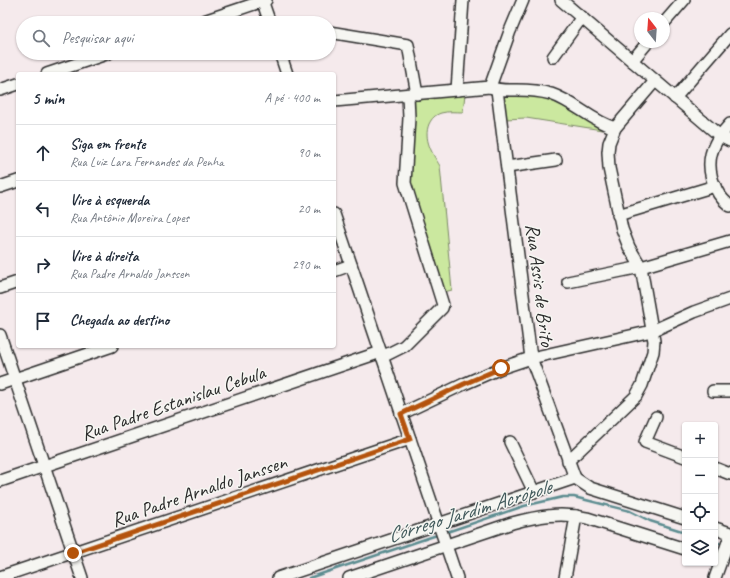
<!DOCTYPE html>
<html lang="pt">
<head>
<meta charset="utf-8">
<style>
	body { margin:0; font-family:Caveat,sans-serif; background:#f6f6f7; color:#1f2937 }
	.controls { position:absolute; right:12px; bottom:12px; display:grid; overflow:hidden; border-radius:4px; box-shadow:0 1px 3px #0004 }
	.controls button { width:36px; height:36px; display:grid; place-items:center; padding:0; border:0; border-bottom:1px solid #e0e1e3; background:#fff; color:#1f2937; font:20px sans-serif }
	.compass { position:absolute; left:634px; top:12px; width:36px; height:36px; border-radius:50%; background:#fff; box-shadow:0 1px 3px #0004; rotate:343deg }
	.stop { position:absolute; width:12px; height:12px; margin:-9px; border:3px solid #b45309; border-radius:50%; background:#fff }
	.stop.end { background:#b45309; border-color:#fff; box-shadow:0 1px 4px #0008 }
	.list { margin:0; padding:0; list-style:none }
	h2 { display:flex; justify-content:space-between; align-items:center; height:52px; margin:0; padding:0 16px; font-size:17px }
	h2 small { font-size:13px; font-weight:400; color:#747a83 }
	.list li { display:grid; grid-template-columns:26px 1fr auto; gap:12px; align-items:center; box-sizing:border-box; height:56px; padding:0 16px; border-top:1px solid #e0e1e3 }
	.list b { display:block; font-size:15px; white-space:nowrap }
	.list p { margin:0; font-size:13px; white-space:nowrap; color:#747a83 }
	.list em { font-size:13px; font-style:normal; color:#747a83 }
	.icon { flex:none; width:22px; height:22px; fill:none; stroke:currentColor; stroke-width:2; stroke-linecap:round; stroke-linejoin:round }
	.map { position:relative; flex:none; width:730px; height:578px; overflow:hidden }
	.search { position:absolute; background:#fff; box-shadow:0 1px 3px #0004; left:16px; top:16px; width:320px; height:44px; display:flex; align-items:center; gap:10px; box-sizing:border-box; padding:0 14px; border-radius:22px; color:#747a83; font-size:15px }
	.panel { position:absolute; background:#fff; box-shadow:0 1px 3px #0004; left:16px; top:72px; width:320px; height:276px; border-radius:4px }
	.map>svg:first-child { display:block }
	.green { fill:#cbe89f; stroke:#7b8a65 }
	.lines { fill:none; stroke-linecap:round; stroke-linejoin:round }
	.stream { stroke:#5b8c90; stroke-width:2.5 }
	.minor-casing { stroke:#2b2b2b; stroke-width:14 }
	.minor { stroke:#f6f6f2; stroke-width:11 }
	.route { stroke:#b45309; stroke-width:5 }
	.labels { text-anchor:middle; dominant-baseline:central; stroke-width:3; stroke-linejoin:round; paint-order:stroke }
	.street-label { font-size:20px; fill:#2b2b2b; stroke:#f6f6f2 }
	.water-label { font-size:21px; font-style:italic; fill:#435b5d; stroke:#f6f6f2 }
</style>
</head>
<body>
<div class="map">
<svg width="730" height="578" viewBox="0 0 730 578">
	<rect width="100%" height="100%" fill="#f5eaec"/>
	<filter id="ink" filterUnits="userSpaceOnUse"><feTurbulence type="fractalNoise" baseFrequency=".025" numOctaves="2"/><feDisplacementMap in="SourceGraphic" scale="8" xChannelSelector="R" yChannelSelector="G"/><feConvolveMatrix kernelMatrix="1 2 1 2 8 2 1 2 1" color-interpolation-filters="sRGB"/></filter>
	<g filter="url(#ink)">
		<g class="green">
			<path d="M465 94 463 112C456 112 448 111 441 113 435 115 432 118 429 124 423 139 432 153 440 166L452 290 444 292 410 183 413 101Z"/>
			<path d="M502 95C518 95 535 94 551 100 568 106 586 120 602 130L526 118 505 119Z"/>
		</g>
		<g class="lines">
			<g class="stream">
				<path d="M444 533 524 506 563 497H574L630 511 650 521 685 532"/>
				<path d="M715 541 719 543"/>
				<path d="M309 578 440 534"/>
			</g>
			<defs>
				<g id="minor">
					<path d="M262 0 270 23"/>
					<path d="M561 0 720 136 730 141"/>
					<path d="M198 23 266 0"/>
					<path d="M664 23 684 0"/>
					<path d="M329 32 408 45 417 94"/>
					<path d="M280 53 287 74"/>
					<path d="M553 57 582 17"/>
					<path d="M632 61 648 42"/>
					<path d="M47 74 109 53"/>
					<path d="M490 87 510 31 523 0"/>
					<path d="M0 90 18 84"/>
					<path d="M457 90 463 0"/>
					<path d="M497 90 531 358 575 478"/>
					<path d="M675 98 730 34"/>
					<path d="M334 101 490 87C499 91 508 90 517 90 529 90 540 91 551 94 575 102 591 121 615 128"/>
					<path d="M730 124C725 130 718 137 715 144 704 165 712 192 730 206"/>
					<path d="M507 167 556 160"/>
					<path d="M0 187 18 181"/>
					<path d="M334 214 457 578"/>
					<path d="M618 215 715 186"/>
					<path d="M334 271 351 265"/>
					<path d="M568 282 641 267 730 241"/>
					<path d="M0 288 18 282"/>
					<path d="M0 335 82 578"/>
					<path d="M382 357 404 346 442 308 443 305 405 183 409 118 408 95"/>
					<path d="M0 384 112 346"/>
					<path d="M713 391H730"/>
					<path d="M401 414 464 384 501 368 531 358 652 331 694 312 730 299"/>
					<path d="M656 417 645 442 685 457"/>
					<path d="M510 442 534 492"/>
					<path d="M568 461 636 396 642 385 653 352 654 341 641 267 629 247 622 229 609 168 608 152 609 143 615 128 655 81"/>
					<path d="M715 468 730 474"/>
					<path d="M0 481 381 352"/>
					<path d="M715 528 730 533"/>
					<path d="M0 577 410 439"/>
					<path d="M278 578 575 478 590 488 685 518"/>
					<path d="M349 578 512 523C538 516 561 512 587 518L685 549"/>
					<path d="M565 578 576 516"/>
					<path d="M715 578 730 536"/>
				</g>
			</defs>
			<use href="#minor" class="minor-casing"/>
			<use href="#minor" class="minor"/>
		</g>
	</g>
	<g class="lines" filter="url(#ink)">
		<path class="route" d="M73 553 410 439 401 414 464 384 501 368"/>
	</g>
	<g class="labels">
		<g class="street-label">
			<text transform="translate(540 285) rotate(83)">Rua Assis de Brito</text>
			<text transform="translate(173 403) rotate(-19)">Rua Padre Estanislau Cebula</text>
			<text transform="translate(199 491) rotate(-19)">Rua Padre Arnaldo Janssen</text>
		</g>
		<g class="water-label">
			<text transform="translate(469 511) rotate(-17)">Córrego Jardim Acrópole</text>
		</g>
	</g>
</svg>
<div class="controls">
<button>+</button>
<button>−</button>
<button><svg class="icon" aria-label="locate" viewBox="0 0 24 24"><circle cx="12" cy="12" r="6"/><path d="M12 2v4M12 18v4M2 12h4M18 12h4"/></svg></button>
<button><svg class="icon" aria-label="layers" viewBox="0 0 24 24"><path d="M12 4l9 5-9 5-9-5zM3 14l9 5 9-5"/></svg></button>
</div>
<svg class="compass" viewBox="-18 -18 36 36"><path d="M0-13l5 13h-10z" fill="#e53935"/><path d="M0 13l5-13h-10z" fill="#747a83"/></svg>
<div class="stop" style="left:501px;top:368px"></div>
<div class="stop end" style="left:73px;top:553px"></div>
<div class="search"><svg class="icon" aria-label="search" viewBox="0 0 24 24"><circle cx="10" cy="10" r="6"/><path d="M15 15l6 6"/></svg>Pesquisar aqui</div>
<section class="panel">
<h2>5 min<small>A pé · 400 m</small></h2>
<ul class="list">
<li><svg class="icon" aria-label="ahead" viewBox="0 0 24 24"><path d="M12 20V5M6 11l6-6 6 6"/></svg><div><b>Siga em frente</b><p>Rua Luiz Lara Fernandes da Penha</p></div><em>90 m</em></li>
<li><svg class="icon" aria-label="left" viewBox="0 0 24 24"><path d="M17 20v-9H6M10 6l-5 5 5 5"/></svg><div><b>Vire à esquerda</b><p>Rua Antônio Moreira Lopes</p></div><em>20 m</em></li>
<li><svg class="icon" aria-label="right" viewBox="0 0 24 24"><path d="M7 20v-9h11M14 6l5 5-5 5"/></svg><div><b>Vire à direita</b><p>Rua Padre Arnaldo Janssen</p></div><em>290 m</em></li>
<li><svg class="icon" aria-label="arrive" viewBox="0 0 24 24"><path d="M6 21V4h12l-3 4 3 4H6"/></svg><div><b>Chegada ao destino</b></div></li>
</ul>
</section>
</div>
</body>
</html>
